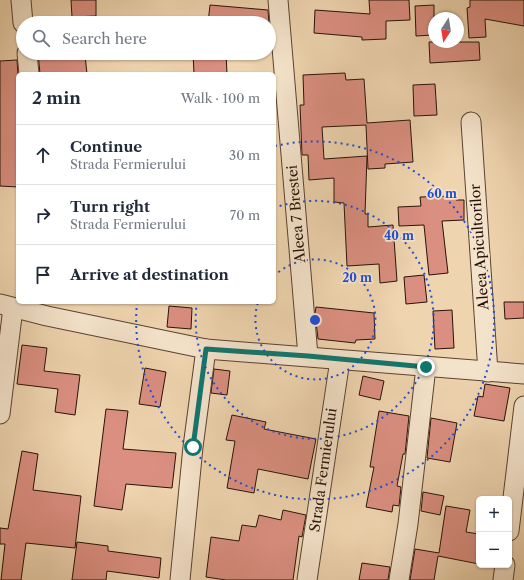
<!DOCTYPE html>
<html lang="en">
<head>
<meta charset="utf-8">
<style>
	body { margin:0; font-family:"Libre Caslon Text",serif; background:#f6f6f7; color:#1f2937 }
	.controls { position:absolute; right:12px; bottom:12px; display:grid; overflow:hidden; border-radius:6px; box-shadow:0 1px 3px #0004 }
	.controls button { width:36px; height:36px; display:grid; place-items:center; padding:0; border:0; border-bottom:1px solid #e0e1e3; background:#fff; color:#1f2937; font:20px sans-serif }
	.compass { position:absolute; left:428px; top:12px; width:36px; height:36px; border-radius:50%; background:#fff; box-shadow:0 1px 3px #0004; rotate:192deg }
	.stop { position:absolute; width:12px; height:12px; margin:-9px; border:3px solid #0f766e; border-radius:50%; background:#fff }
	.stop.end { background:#0f766e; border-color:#fff; box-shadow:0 1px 4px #0008 }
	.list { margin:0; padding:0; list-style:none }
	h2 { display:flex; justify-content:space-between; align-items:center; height:52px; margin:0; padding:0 16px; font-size:17px }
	h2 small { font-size:13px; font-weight:400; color:#747a83 }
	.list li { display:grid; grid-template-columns:26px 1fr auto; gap:12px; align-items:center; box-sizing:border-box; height:60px; padding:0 16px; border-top:1px solid #e0e1e3 }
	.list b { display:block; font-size:15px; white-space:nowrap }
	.list p { margin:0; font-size:13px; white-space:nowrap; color:#747a83 }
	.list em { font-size:13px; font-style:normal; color:#747a83 }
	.icon { flex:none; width:22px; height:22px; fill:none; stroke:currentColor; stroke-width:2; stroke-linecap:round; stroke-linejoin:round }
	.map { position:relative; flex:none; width:524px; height:580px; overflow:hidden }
	.search { position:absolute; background:#fff; box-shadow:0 1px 3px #0004; left:16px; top:16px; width:260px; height:44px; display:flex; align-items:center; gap:10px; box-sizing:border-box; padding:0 14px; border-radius:22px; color:#747a83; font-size:15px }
	.panel { position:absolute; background:#fff; box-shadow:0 1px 3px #0004; left:16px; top:72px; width:260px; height:232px; border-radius:6px }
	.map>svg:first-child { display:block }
	.building { fill:#db8f81; stroke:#281207 }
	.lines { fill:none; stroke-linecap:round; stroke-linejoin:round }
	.minor-casing { stroke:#5a4231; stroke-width:21 }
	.minor { stroke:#f4e3cb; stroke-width:19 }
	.route { stroke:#0f766e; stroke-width:5 }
	.ring { fill:none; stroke:#1d4ed8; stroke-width:2; stroke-dasharray:2 4 }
	.labels { text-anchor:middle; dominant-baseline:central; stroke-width:3.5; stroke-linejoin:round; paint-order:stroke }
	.street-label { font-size:14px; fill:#281207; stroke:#f4e3cb }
	.centre { fill:#1d4ed8; stroke:#f4e3cb; stroke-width:2 }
	.ring-label { font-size:12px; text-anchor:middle; font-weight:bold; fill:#1d4ed8; stroke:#f4e3cb; stroke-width:3.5; stroke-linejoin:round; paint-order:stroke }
</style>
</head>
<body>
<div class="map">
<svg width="524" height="580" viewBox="0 0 524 580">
	<rect width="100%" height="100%" fill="#eed4af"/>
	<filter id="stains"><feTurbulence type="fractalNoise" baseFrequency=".005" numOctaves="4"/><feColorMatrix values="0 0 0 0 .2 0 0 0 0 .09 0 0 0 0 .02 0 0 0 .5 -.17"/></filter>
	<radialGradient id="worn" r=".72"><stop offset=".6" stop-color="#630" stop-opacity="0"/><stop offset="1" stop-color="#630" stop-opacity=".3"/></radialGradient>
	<g class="building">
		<path d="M71 0H96V16L72 17Z"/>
		<path d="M369 0H409L410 20 386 21V39L362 40V37L314 33 315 10 370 14Z"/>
		<path d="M470 0H524V26L485 19 486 37 469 38 467 8 470 7Z"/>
		<path d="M210 5 268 10 269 23H208Z"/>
		<path d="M434 5V35L416 36 415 6Z"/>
		<path d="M429 42H479L480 60 430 63Z"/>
		<path d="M38 53H47V56H50V57L85 55 87 74H40Z"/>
		<path d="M193 53H226L227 74H194Z"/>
		<path d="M17 60 18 75V187L0 186V61Z"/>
		<path d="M345 73 346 80 364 79 367 123 410 120 413 162 385 164V168L368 169 366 125 322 127 324 159 367 156 365 214H368V227L393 225 397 281 380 283 379 264 347 266 344 203 334 202V178L309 180 308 155H302L300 105H304L303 75Z"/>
		<path d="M435 84 437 115 414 116 413 85Z"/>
		<path d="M456 196V200H464V220L442 221 448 273 429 275 424 225 399 226 398 207 421 206 420 197Z"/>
		<path d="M424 275 427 302 406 304 404 277Z"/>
		<path d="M504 302H524V318L505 319Z"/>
		<path d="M169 306 192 308 191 329 167 327Z"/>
		<path d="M316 307 374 313 375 339 356 340 355 343 318 339 315 313Z"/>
		<path d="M452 310 454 348 435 349 433 311Z"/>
		<path d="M22 345 47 348 44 371 80 375 75 415 55 412 58 389 17 384Z"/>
		<path d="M145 368 166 372 160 407 139 404Z"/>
		<path d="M214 369 230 371 227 395 211 393Z"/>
		<path d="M363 376 384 381 380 400 359 395Z"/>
		<path d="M485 384 510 388 504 421 474 416 478 396 483 397Z"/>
		<path d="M106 409 128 411 123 449 176 453 172 488 126 484 122 510 94 506Z"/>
		<path d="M379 411 409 416 405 454H403L397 486 401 487 399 506 393 505 392 512 366 507 374 467H370Z"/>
		<path d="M232 415 266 422 264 429 316 439 308 479 258 469 254 493 227 488 235 441 226 440Z"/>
		<path d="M431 418 457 423 450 462 427 458Z"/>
		<path d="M22 451 38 454 33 490 81 496 75 548 26 543 21 580H1L5 544H0V528L8 529Z"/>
		<path d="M423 492 444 496 440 515 421 511Z"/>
		<path d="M446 506 470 510 466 532 479 534V564L438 556 434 580H410L415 549 439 553Z"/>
		<path d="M283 510 306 515 302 537 299 536 293 580H226L206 577 211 537 239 541 242 525 256 527 259 515 281 520Z"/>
		<path d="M77 542 108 546V551L161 558 159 578 107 571 106 580H72Z"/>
		<path d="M362 563 390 567 388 580H359Z"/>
	</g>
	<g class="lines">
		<defs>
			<g id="minor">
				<path d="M21 0 23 23"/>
				<path d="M278 0 308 356"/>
				<path d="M27 53 29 74"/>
				<path d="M471 122 488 372"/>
				<path d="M0 304 47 316 206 349 524 374"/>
				<path d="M0 414 13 308"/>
				<path d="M509 531 524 406"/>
				<path d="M180 580 193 447 206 349"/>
				<path d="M307 580 340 360"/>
				<path d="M399 580 408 524 426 367"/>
				<path d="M503 580 505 565"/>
			</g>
		</defs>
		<use href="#minor" class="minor-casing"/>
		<use href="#minor" class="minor"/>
	</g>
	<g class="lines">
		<path class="route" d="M193 447 206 349 308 356 426 367"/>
	</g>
	<g class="ring">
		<path d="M274 276A60 60 0 1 1 258 302"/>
		<path d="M274 208A119 119 0 1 1 197 302"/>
		<path d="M275 146A179 179 0 1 1 137 303"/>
	</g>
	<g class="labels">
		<g class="street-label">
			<text transform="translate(296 214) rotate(-95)">Aleea 7 Brestei</text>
			<text transform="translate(479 247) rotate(-94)">Aleea Apicultorilor</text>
			<text transform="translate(323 470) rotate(-82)">Strada Fermierului</text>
		</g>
	</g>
	<circle cx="315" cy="320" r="6" class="centre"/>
	<g class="ring-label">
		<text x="442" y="198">60 m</text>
		<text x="399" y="240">40 m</text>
		<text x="357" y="282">20 m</text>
	</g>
	<rect width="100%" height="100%" filter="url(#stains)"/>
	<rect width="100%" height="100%" fill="url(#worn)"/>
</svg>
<div class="controls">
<button>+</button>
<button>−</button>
</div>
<svg class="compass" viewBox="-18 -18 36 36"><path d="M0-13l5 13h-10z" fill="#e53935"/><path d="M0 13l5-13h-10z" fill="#747a83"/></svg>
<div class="stop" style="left:193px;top:447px"></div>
<div class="stop end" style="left:426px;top:367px"></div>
<div class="search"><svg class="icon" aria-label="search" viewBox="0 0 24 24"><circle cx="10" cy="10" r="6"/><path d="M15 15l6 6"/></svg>Search here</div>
<section class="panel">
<h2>2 min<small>Walk · 100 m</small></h2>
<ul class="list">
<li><svg class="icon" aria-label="ahead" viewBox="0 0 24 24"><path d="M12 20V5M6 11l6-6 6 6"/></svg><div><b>Continue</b><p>Strada Fermierului</p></div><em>30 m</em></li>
<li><svg class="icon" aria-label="right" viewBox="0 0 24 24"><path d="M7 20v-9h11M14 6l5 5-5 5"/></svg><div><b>Turn right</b><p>Strada Fermierului</p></div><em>70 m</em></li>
<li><svg class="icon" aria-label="arrive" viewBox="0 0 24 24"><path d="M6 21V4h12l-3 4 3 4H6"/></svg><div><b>Arrive at destination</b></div></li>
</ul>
</section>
</div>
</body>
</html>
